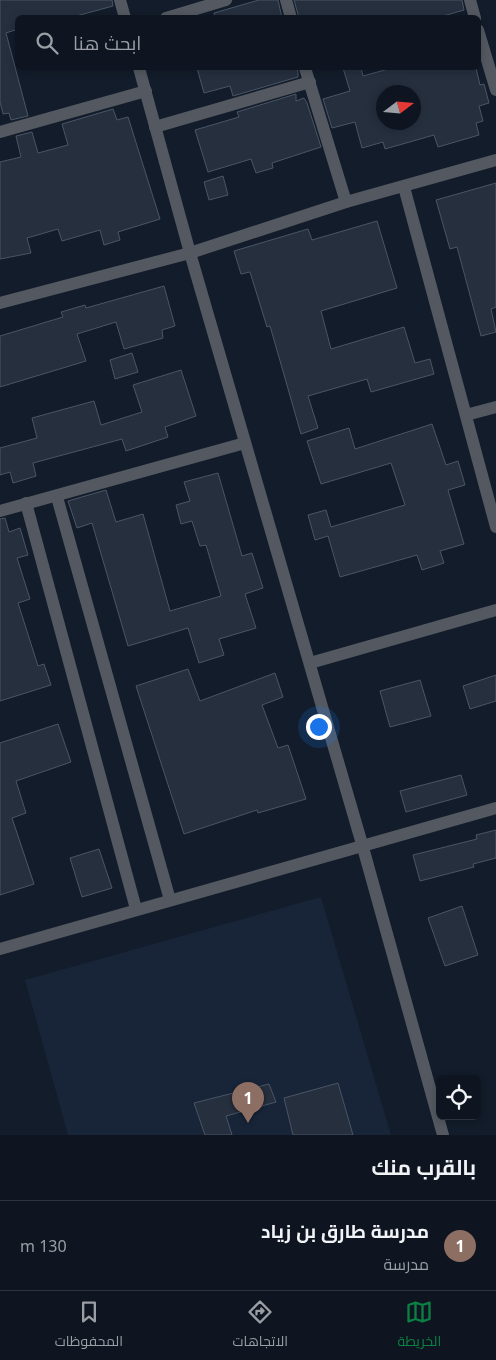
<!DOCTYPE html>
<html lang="ar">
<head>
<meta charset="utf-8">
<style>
	body { margin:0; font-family:"Noto Sans",Cairo,sans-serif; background:#1c222d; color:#f1f3f6; direction:rtl }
	.controls { position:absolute; right:15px; bottom:15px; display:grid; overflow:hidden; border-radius:8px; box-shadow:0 2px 8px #0003 }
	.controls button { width:45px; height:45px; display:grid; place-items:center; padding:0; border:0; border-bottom:1px solid #2e343e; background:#0e1520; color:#f1f3f6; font:25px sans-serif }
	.compass { position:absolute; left:376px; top:85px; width:45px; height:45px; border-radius:50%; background:#0e1520; box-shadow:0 2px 8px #0003; rotate:74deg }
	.you { position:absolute; left:318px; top:726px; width:18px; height:18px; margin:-12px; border:4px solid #fff; border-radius:50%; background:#1a73e8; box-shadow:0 0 0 8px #1a73e833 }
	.badge { display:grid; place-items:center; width:32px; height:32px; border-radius:50%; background:#0b8043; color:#fff; font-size:16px; font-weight:700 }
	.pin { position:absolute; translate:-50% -41px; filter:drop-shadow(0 1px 2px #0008) }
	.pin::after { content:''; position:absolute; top:26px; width:18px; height:15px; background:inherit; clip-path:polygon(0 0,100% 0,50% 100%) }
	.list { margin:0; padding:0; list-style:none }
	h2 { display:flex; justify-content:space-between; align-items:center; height:65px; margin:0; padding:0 20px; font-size:21px }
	h2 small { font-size:16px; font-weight:400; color:#9b9fa5 }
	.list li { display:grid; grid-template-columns:32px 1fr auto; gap:15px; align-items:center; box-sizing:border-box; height:90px; padding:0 20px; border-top:1px solid #2e343e }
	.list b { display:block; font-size:19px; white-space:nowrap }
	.list p { margin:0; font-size:16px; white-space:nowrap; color:#9b9fa5 }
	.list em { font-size:16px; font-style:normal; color:#9b9fa5 }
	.icon { flex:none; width:28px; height:28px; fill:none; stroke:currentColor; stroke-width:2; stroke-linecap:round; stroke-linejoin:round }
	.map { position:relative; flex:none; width:496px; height:1135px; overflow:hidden; direction:ltr }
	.search { position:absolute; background:#0e1520; box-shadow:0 2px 8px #0003; left:15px; right:15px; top:15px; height:55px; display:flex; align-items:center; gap:12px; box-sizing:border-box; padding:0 18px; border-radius:8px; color:#9b9fa5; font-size:19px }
	.sheet { height:155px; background:#0e1520 }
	nav { display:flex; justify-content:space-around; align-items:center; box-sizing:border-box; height:70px; border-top:1px solid #2e343e; background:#0e1520; font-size:14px; color:#9b9fa5 }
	nav a { display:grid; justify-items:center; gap:2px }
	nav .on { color:#0b8043 }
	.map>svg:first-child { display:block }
	.built { fill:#182539 }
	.building { fill:#252f3e; stroke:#4a5566; fill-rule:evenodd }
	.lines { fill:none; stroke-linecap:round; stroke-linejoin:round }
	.street { stroke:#545961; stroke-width:12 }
</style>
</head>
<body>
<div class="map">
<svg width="496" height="1135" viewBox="0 0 496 1135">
	<rect width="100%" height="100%" fill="#121c2a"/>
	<path class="built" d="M321 897 391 1135H68L25 980Z"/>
	<g class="building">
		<path d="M0 0H112L113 6 69 18H18V29L6 33 28 116 11 120 9 113 3 114 0 102Z"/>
		<path d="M259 0H278L282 18H215L214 13Z"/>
		<path d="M294 0H462L464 10 436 18H299Z"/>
		<path d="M197 68H297L298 73V77L233 96 230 86 204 93Z"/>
		<path d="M343 68H361L363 76 392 68H476L480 85 484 84 489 103 479 106 483 121 476 123 479 135 438 147 434 135 385 149 383 142 362 148 355 122 332 128 323 99 350 91ZM384 92H414V122H384Z"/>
		<path d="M296 94V101L304 98 307 103 321 147 272 163 273 168 256 173 251 159 208 172 195 130 239 117 237 112Z"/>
		<path d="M113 109 117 120 128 117 160 219 118 232 120 240 104 245 100 230 62 241 58 229 27 238 31 253 0 259V162L21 157 16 136 32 132 38 153 68 145 62 124Z"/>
		<path d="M223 176 228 195 209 200 204 182Z"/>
		<path d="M496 183V307L491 309 496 332 481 336 457 247 450 249 436 200Z"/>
		<path d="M377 221 397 288 321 311 331 349 404 327 415 363 430 359 434 374 371 392 367 379 308 396 318 428 301 434 270 326 267 327 250 272 241 274 234 251 308 229 312 240Z"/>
		<path d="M164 286 175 326 162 330 163 338 124 349 116 322 77 334 86 361 0 387V336L63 317 61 312 85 305 86 308Z"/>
		<path d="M132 353 138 372 115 379 110 360Z"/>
		<path d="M181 370 196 416 165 427 168 437 126 451 122 439 33 463 36 476 13 483 10 472 0 475V448L37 438 32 418 94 401 101 425 142 412 133 385Z"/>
		<path d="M432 424 446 465 458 461 465 485 448 490 464 544 440 551 444 563 422 570 417 555 340 577 328 536 315 540 308 515 326 510 331 527 405 505 391 463 321 484 307 441 349 428 355 449Z"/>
		<path d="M218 473 242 556 252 553 263 588 245 594 256 628 219 639 224 655 199 663 188 628 128 646 92 523 77 528 68 501 106 490 116 522 143 514 170 611 221 596 206 545 200 546 192 521 181 524 176 505 190 501 184 482Z"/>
		<path d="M5 518 9 532 20 528 28 555 17 558 30 599 18 603 38 666 44 664 51 685 0 701V519Z"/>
		<path d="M188 669 200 701 275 673 283 697 262 705 278 748 288 745 306 799 258 813 257 810 184 834 136 686Z"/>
		<path d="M496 675V701L470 709 463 686Z"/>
		<path d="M420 680 431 716 390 727 380 691Z"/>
		<path d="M58 724 71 762 16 781 26 813 12 818 34 884 0 895V743Z"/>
		<path d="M461 775 467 795 406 812 400 791Z"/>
		<path d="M496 830V858L473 864 474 867 420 881 413 855 477 839 476 835Z"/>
		<path d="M99 849 112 888 82 897 70 858Z"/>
		<path d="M462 906 478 955 445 966 428 918Z"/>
		<path d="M338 1083 353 1135H293L284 1098Z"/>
		<path d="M269 1084 276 1102 226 1116 232 1135H205L194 1103Z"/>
	</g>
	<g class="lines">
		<g class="street">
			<path d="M120 0 125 18"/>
			<path d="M286 0 291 18"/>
			<path d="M470 0 475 18"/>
			<path d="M166 18 226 0"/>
			<path d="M478 30 496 90"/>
			<path d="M139 68 190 253 362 844 443 1135"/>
			<path d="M305 68 346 202"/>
			<path d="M155 127 310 82"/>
			<path d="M0 132 146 91"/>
			<path d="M404 187 496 527"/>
			<path d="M0 303 190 253 346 202 496 160"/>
			<path d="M466 415 496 407"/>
			<path d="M57 497 170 900"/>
			<path d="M26 503 136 909"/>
			<path d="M0 511 245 443"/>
			<path d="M310 663 496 610"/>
			<path d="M0 949 496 808"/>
		</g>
	</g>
</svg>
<div class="controls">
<button><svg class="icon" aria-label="locate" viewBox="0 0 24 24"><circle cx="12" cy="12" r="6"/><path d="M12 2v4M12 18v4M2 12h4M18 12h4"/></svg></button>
</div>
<svg class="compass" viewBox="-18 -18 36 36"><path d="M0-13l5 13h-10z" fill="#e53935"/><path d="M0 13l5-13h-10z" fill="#9b9fa5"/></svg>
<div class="you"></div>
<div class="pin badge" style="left:248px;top:1123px;background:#8d6e63">1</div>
<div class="search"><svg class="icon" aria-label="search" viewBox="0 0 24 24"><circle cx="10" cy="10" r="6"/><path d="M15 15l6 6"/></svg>ابحث هنا</div>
</div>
<section class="sheet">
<h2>بالقرب منك<small></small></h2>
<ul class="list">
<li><span class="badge" style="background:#8d6e63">1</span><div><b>مدرسة طارق بن زياد</b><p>مدرسة</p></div><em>130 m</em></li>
</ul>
</section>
<nav>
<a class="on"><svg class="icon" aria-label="map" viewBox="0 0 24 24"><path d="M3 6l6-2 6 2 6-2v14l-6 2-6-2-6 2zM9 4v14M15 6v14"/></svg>الخريطة</a>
<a><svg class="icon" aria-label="directions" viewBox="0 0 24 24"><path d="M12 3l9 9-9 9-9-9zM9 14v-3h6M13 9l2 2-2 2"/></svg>الاتجاهات</a>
<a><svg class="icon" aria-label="saved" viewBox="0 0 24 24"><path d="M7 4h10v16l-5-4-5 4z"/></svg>المحفوظات</a>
</nav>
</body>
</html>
